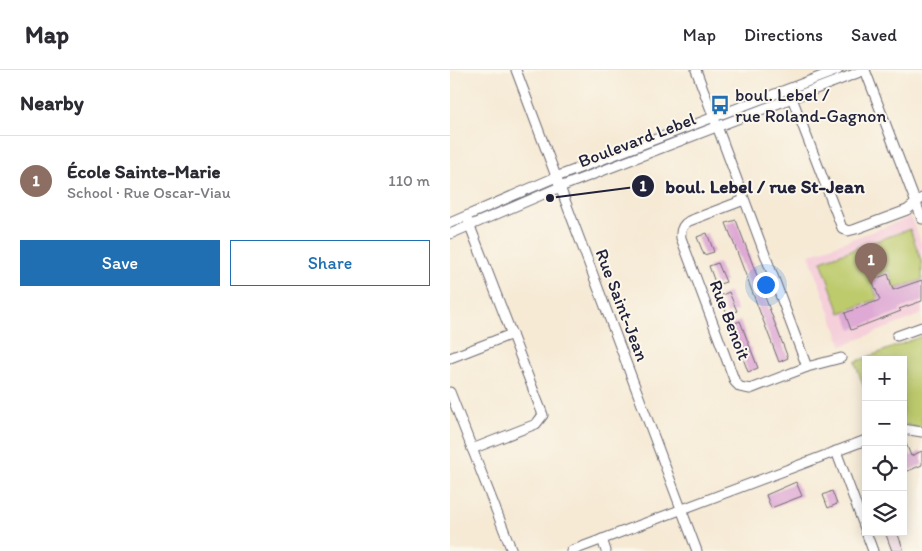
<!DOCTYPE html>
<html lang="en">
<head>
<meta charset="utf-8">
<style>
	body { margin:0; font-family:Itim,sans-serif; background:#f7f7f7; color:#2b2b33 }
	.controls { position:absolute; right:15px; bottom:15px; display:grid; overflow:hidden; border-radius:0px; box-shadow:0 2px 12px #0003 }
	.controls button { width:45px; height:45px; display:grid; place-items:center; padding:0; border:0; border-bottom:1px solid #e1e1e2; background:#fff; color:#2b2b33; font:25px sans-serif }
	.you { position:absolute; left:315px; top:214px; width:18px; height:18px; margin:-12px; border:4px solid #fff; border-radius:50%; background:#1a73e8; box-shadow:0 0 0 8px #1a73e833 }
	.badge { display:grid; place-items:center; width:32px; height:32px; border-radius:50%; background:#1f6fb2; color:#fff; font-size:16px; font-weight:700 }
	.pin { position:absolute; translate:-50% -41px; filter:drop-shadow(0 1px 2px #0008) }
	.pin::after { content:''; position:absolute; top:26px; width:18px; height:15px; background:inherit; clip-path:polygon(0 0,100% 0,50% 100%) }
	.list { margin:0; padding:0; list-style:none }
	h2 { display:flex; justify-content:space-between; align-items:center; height:65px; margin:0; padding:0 20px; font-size:21px }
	h2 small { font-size:16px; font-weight:400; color:#7c7c81 }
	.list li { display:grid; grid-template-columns:32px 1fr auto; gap:15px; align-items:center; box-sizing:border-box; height:90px; padding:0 20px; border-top:1px solid #e1e1e2 }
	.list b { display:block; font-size:19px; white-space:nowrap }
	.list p { margin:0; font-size:16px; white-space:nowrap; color:#7c7c81 }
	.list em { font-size:16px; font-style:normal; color:#7c7c81 }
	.actions { display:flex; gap:10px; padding:15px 20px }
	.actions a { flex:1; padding:11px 0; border:1px solid #1f6fb2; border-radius:0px; text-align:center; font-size:18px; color:#1f6fb2 }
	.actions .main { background:#1f6fb2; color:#fff }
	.icon { flex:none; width:28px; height:28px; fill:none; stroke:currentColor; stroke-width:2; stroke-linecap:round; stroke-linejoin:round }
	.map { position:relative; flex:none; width:472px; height:481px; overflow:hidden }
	header { display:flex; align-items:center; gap:30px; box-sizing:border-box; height:70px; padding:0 25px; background:#fff; border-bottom:1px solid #e1e1e2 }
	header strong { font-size:24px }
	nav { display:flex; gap:28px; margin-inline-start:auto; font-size:18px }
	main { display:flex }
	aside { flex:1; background:#fff }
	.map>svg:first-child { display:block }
	.built { fill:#f5cfda }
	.green { fill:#bdcb6d; stroke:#707654 }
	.building { fill:#dea9d4 }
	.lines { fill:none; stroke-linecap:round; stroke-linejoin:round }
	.minor-casing { stroke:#6c6871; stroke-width:11 }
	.minor { stroke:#fff; stroke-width:9 }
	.labels { text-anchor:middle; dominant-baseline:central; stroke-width:4; stroke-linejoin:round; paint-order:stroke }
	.poi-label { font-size:18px; fill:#22223b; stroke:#fbf7ec; text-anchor:start }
	.street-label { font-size:18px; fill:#22223b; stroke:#fbf7ec }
	.leader { fill:none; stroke:#22223b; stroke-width:2 }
	.callout-dot { fill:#22223b; stroke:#fbf7ec; stroke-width:2 }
	.mark-label { font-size:15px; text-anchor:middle; font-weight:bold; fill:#fff }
	.callout-label { font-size:19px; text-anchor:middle; font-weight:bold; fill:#22223b; stroke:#fbf7ec; stroke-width:4; stroke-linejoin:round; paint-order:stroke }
</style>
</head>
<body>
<header>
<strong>Map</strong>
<nav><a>Map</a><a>Directions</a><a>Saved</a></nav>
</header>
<main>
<aside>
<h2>Nearby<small></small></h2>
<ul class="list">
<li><span class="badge" style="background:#8d6e63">1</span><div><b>École Sainte-Marie</b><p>School · Rue Oscar-Viau</p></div><em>110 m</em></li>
</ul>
<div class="actions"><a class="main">Save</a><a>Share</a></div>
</aside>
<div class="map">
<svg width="472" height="481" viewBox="0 0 472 481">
	<rect width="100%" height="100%" fill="#fbf7ec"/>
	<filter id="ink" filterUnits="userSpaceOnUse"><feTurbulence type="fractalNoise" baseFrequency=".02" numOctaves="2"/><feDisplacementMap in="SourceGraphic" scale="10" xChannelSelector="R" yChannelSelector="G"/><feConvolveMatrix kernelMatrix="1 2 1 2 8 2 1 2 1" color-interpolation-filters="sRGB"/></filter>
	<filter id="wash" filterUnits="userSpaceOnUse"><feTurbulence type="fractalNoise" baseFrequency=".0096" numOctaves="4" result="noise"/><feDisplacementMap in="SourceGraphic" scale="20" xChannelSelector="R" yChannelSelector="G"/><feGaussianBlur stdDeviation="1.12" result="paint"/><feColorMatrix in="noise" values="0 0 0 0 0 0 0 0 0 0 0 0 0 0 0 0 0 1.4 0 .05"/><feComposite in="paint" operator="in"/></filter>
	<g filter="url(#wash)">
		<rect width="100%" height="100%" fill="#f6ead5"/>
		<path class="built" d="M461 147 472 175V244L392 276 359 185Z"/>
		<g class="green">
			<path d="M460 159 472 193V210L445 219 439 201 420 208 428 229 390 243 371 191Z"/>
			<path d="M472 266V359L453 354V290H416V324L405 292Z"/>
		</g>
		<g id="blocks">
			<g class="building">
				<path d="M286 150 338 288 329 292 276 153Z"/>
				<path d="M257 163 264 182 254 185 247 167Z"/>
				<path d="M268 193 276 212 266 215 259 196Z"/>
				<path d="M438 204 443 220 472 210V231L449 239 451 241 401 260 395 243 430 230 422 210Z"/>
				<path d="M279 222 287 241 277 244 270 226Z"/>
				<path d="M290 251 308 298 298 302 281 255Z"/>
				<path d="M453 366 461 386 472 381V395L453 403Z"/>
				<path d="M346 412 352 426 321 438 316 425Z"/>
				<path d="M382 421 387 434 378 438 373 425Z"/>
				<path d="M435 462H447L454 481H442Z"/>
			</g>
		</g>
	</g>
	<g filter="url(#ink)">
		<use href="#blocks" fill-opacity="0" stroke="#6c6871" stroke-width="1"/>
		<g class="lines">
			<defs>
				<g id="minor">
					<path d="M66 0 247 481"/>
					<path d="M246 0 357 297"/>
					<path d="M415 0 472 149"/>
					<path d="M342 28 392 158 398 161 406 159 457 140 472 128"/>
					<path d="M294 130 239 151C232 155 230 160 231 168L285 312 290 317 300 319 357 297 391 288"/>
					<path d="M18 151 93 345 86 354 22 379"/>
					<path d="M0 153 106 107 388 0"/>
					<path d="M0 164 110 117 415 0"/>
					<path d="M447 266 472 257"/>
					<path d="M0 288 62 264"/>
					<path d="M0 322 62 481"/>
					<path d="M453 359 472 362"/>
					<path d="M386 381 416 461"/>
					<path d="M416 462 423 481"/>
					<path d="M152 469 156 481"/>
					<path d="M121 481 416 370"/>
				</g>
			</defs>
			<use href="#minor" class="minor-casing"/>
			<use href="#minor" class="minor"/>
		</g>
	</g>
	<defs>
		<symbol id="bus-bare" viewBox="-9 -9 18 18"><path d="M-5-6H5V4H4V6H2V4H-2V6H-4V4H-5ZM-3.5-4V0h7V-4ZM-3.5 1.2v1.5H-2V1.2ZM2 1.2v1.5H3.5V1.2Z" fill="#1f6fb2" stroke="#fbf7ec" stroke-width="2.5" paint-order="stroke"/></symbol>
	</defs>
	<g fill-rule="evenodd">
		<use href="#bus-bare" x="256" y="21" width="28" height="28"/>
	</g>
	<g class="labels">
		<g class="poi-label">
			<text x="285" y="25">boul. Lebel /<tspan x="285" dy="21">rue Roland-Gagnon</tspan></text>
		</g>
		<g class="street-label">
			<text transform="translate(187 70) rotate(-21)">Boulevard Lebel</text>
			<text transform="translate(172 235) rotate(69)">Rue Saint-Jean</text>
			<text transform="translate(280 250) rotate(69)">Rue Benoit</text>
		</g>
	</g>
	<path class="leader" d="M100 128L193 116"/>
	<g class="callout-dot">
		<circle cx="100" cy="128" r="5"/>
		<circle cx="193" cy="116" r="12"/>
	</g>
	<g class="mark-label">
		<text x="193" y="121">1</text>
	</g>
	<g class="callout-label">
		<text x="315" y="123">boul. Lebel / rue St-Jean</text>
	</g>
</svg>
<div class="controls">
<button>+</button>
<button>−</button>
<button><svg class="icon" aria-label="locate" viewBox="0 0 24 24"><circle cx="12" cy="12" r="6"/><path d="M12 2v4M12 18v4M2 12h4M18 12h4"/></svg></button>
<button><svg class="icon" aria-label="layers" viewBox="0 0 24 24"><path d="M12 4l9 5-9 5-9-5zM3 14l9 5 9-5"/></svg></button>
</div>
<div class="you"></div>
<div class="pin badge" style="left:421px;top:214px;background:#8d6e63">1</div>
</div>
</main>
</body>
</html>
